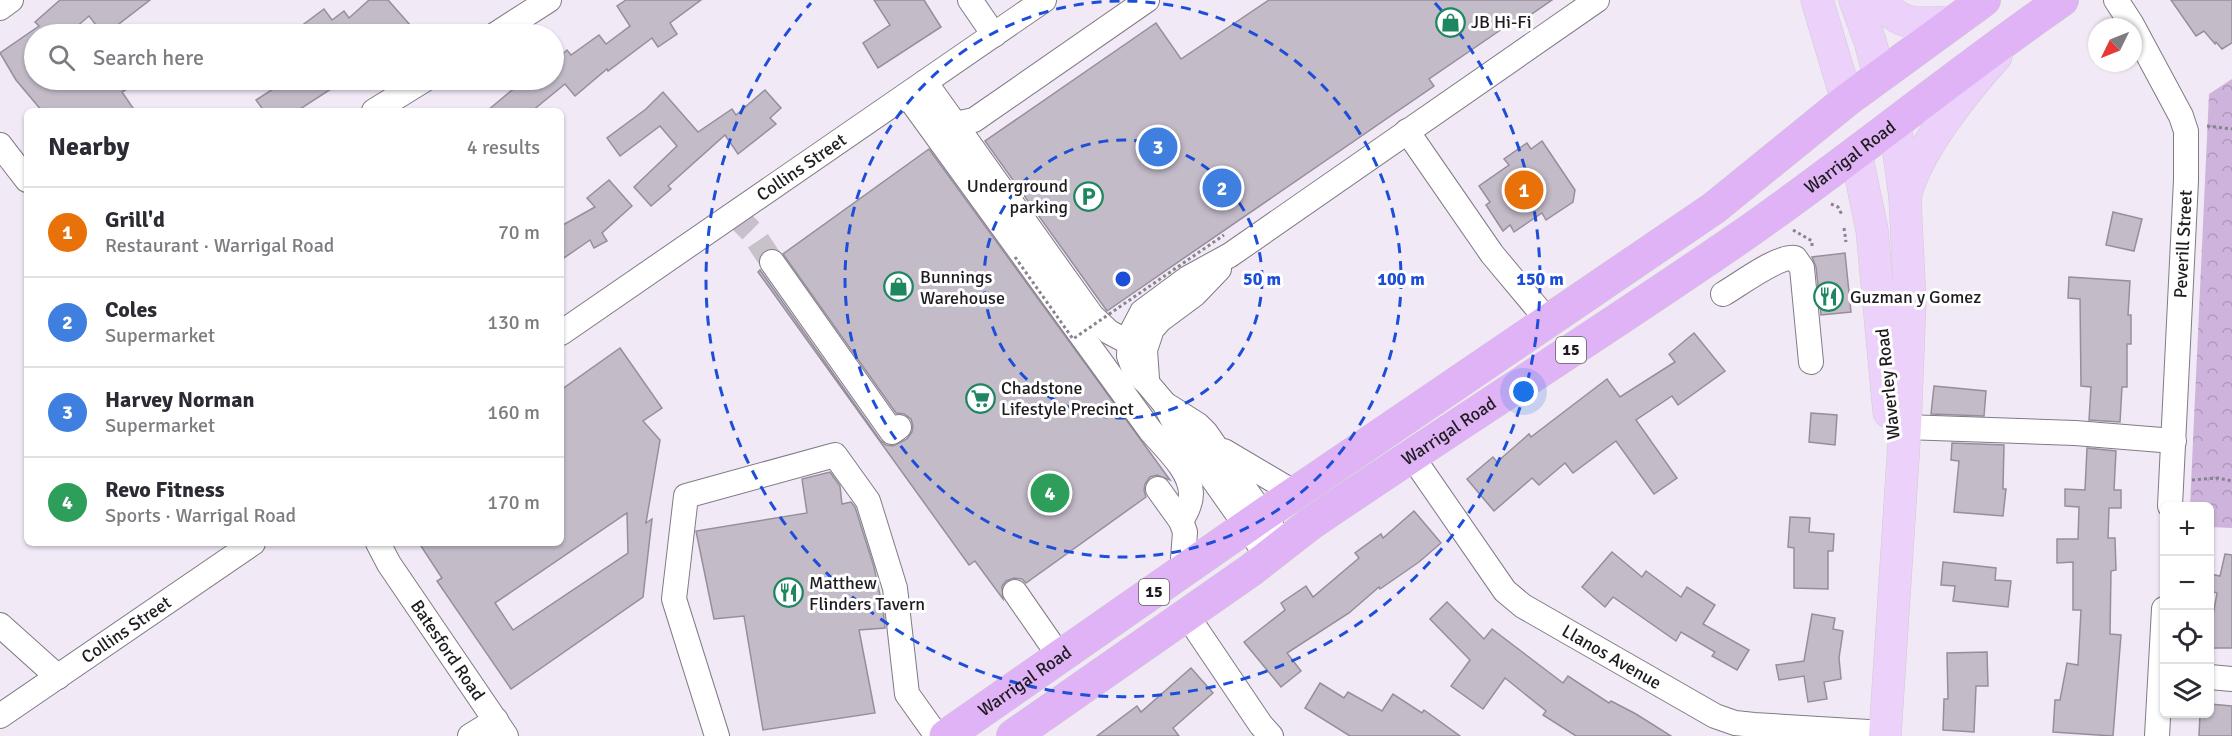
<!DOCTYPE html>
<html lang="en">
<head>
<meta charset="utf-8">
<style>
	body { margin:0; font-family:Signika,sans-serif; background:#f7f7f7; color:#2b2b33 }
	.controls { position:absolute; right:18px; bottom:18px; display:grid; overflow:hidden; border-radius:9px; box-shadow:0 2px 4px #0004 }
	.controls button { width:54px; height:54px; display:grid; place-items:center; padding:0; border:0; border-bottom:2px solid #e1e1e2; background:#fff; color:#2b2b33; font:30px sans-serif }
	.compass { position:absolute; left:2088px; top:18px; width:54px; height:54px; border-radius:50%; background:#fff; box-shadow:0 2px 4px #0004; rotate:227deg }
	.you { position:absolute; left:1524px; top:392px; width:21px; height:21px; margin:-15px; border:4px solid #fff; border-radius:50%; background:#1a73e8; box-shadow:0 0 0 9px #1a73e833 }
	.badge { display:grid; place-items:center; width:39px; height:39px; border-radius:50%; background:#b45309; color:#fff; font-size:20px; font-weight:700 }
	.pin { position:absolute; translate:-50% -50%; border:3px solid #fff; box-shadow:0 2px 6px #0006 }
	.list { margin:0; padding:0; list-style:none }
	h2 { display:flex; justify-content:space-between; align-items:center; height:78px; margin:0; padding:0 24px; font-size:26px }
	h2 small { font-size:20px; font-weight:400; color:#7c7c81 }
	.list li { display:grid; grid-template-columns:39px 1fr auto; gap:18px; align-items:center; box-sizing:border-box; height:90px; padding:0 24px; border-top:2px solid #e1e1e2 }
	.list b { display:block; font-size:22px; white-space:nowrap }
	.list p { margin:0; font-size:20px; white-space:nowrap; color:#7c7c81 }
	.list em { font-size:20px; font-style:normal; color:#7c7c81 }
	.icon { flex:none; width:33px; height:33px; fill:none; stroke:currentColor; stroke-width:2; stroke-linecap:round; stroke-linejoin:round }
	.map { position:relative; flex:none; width:2232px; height:736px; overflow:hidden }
	.search { position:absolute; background:#fff; box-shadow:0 2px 4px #0004; left:24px; top:24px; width:540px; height:66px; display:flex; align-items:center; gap:15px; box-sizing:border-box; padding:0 21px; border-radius:33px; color:#7c7c81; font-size:22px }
	.panel { position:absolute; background:#fff; box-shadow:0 2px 4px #0004; left:24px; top:108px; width:540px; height:438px; border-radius:9px }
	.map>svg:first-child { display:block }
	.park { fill:url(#park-crowns) }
	.building { fill:#c3bbc8; stroke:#968f9b; stroke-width:1.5; fill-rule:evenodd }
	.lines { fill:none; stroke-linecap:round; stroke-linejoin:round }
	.minor-tunnel { stroke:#c8c0cb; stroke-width:24; stroke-dasharray:24 12; stroke-linecap:butt }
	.minor-casing { stroke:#817a85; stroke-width:26 }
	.major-casing { stroke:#cecdce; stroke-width:33 }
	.highway-casing { stroke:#cecdce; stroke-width:34 }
	.path { stroke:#89838c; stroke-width:3; stroke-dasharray:3 3; stroke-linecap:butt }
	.minor { stroke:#fff; stroke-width:24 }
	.major { stroke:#ecd1fa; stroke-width:32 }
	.highway { stroke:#e0b3f6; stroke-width:33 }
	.path-bridge { stroke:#89838c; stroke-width:3; stroke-dasharray:3 3; stroke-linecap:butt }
	.ring { fill:none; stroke:#1d4ed8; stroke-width:3; stroke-dasharray:10 8 }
	.labels { text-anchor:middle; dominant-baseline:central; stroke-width:6; stroke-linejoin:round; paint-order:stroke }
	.shield { fill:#fff; stroke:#626063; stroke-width:1.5 }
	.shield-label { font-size:16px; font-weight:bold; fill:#1f1c20 }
	.poi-label { font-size:18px; fill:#1f1c20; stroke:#fff; text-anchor:start }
	.street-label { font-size:18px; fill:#1f1c20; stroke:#fff }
	.centre { fill:#1d4ed8; stroke:#fff; stroke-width:3 }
	.ring-label { font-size:18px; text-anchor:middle; font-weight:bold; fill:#1d4ed8; stroke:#fff; stroke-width:6; stroke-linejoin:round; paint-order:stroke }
</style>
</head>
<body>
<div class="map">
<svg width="2232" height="736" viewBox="0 0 2232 736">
	<defs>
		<pattern id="park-crowns" width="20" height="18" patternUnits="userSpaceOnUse" patternTransform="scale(1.5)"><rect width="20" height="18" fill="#ceb4dc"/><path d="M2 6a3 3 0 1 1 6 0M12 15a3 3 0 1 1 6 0" fill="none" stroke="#b09abc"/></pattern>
	</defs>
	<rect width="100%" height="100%" fill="#f2e9f6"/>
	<path class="park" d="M2232 79V528L2210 527V506H2190L2209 94Z"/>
	<g class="building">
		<path d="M60 0H150L119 24 127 34H103L89 16 68 34H34V80H119L127 89 122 92 135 111H42L16 80 0 53 39 26 35 22Z"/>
		<path d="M369 0H388L418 34H311L304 24 324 9 332 20 344 11 349 18Z"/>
		<path d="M626 0H701L670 23 677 34 658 47 652 38 608 71 607 69 575 96 565 84 532 111H487L524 80H554V62L567 50 571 55 599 35 606 44 630 26 617 6Z"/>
		<path d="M874 0H924L941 27 878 68 863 43 890 25Z"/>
		<path d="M1269 0H1552L1523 20 1521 16 1429 79 1434 86 1107 311 985 141 1156 23 1181 59Z"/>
		<path d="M2171 0H2232V43L2222 49 2216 42 2215 44 2204 31 2196 36Z"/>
		<path d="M287 80H345L297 111H264L256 100Z"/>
		<path d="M765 90 781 108 770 118 776 124 738 154 725 135 668 186 671 189 651 206 634 187 677 146 660 126 620 156 607 138 646 109 663 92 698 132 732 109 736 115Z"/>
		<path d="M1542 141 1575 190 1573 202 1546 220 1542 213 1514 232 1510 225 1503 231 1486 205 1490 202 1479 186 1509 165 1504 159 1527 143 1531 149Z"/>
		<path d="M929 149 1170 480 1157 475 1150 477 1145 484 1144 490 1146 497 1026 583 1022 579 1014 578 1006 581 1002 586 1003 599 975 561 969 565 758 272 760 270 880 440 886 445 893 446 907 439 912 432 913 426 911 419 904 414 896 413 783 254Z"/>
		<path d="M609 180 632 206 602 233 607 241 594 248 590 240 561 260V226L595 207 587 198Z"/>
		<path d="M2113 212 2142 219 2134 251 2106 245Z"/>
		<path d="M1845 253 1851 312 1821 315 1816 267 1812 257Z"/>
		<path d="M2069 277 2130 281 2128 315H2131V344H2127V387H2122L2120 422 2089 420 2091 387 2081 386 2080 299 2068 298Z"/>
		<path d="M1694 333 1725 371 1678 405 1672 396 1636 420 1677 478 1654 494 1616 441 1573 473 1565 463 1539 485 1532 478 1494 511 1467 479 1493 457 1497 462 1529 434 1531 437 1607 379 1620 397 1675 362 1669 354Z"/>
		<path d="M620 348 662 408 643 421 660 440 646 523 652 519 643 597 511 689 437 581 442 578 419 543H561V390ZM627 513 628 553 513 630 495 603Z"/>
		<path d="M1934 386 1986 391 1984 416 1931 414Z"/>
		<path d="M1811 413 1837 415 1835 445 1809 442Z"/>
		<path d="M1952 443 2004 445 2003 489H2006L2003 516 1954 512 1959 461 1951 460Z"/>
		<path d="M2087 448 2116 451 2114 490H2121V508H2109L2108 538H2115L2116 570 2111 571 2110 634 2121 635 2113 736 2053 732 2055 700H2060L2067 663 2078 665 2081 610H2073V562L2057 563V539H2078L2079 507 2065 506V489L2085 490Z"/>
		<path d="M830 472 840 486 842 504 851 502 855 507 874 567 883 609 885 628 859 630 875 713 763 730 744 616 714 619 696 531 807 513 802 479Z"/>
		<path d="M1414 511 1441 543 1419 562 1380 589 1379 587 1349 613 1287 653 1301 671 1281 687 1244 642 1285 610 1281 603 1306 586 1313 597 1359 558 1355 553 1381 534 1383 538Z"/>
		<path d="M1790 517 1810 518 1809 532 1834 534 1833 551H1828V589L1794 588V548L1788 547Z"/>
		<path d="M1612 552 1642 577 1646 571 1681 597 1687 587 1715 605 1703 624 1749 650 1737 670 1712 656 1715 652 1681 632 1676 641 1613 597 1605 607 1582 587Z"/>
		<path d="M2225 554 2232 555V648H2210V621H2212L2217 593 2210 591V574L2220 576Z"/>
		<path d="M1943 562 1996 568 1995 580 2011 581 2008 607 1953 601 1955 586 1941 585Z"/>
		<path d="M1447 602 1484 639 1492 629 1563 683 1568 676 1609 703 1611 701 1636 714 1671 736H1576L1543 715 1546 711 1505 678 1483 709 1451 686 1470 660 1430 619Z"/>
		<path d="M1812 614 1835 618 1833 629 1843 631 1839 658 1841 679 1824 682 1827 699 1808 702 1804 676 1779 680 1776 665 1804 661Z"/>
		<path d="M1987 652 1988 686H1976L1974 732 1943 730 1944 699H1948L1947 653Z"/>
		<path d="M1191 668 1213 693 1173 728 1179 736H1097L1137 706 1141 712Z"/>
		<path d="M1320 683 1344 698 1348 692 1382 711 1393 694 1422 713 1424 710 1460 736H1350L1305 708Z"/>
		<path d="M2210 704 2232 706V736H2199L2200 714H2210Z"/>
	</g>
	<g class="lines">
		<path class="minor-tunnel" d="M734 214 752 232 772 262"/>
		<defs>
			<g id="minor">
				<path d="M970 0 994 35"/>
				<path d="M2116 0 2131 23 2181 116 2186 131V180L2170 506"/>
				<path d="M0 8 11 0"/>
				<path d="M496 34 549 0"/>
				<path d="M925 82 955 124 974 120 1147 0"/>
				<path d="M907 95 1150 430C1164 447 1191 470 1191 494 1191 504 1186 513 1181 521"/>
				<path d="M374 111 424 80"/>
				<path d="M955 124 1092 316 1109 332 1128 342"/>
				<path d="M1407 131 1492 254 1538 309 1550 320"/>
				<path d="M0 145 27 180"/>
				<path d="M772 262 892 432 899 427"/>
				<path d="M1723 294C1739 285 1778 255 1795 258L1802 268 1811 362"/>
				<path id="s1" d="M561 333 1044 0"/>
				<path d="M1147 379 1145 350 1152 329 1160 320 1195 294 1219 269"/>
				<path d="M1168 406 1198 425 1206 433 1284 545"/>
				<path d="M1905 427 2075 433 2174 441"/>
				<path d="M1224 451 1295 493"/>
				<path id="s2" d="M1411 455 1505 591 1523 606 1715 716 1735 723 1754 725 1885 733"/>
				<path d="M1158 489 1181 521 1185 532 1182 572"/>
				<path id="s3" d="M378 543 389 564 506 736"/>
				<path d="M1268 557 1177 428 1164 403 1147 383 1135 372 1129 356 1130 335 1142 312 1188 278 1230 255 1597 0"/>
				<path d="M1015 592 1060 657"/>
				<path d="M1186 614 1261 725 1271 736"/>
				<path d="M0 625 58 677"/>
				<path d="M2210 677 2232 679"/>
				<path id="s4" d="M0 716 253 543"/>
				<path d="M470 736 496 720"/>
				<path d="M717 736 674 599 686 496 835 455 868 501 895 588 907 694 937 736"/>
				<path d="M2157 736 2164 609"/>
			</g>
			<g id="major">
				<path d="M1817 0 1847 100"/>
				<path d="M1855 0 1870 41 1879 75"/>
				<path d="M1878 0C1901 27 1918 24 1952 22"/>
				<path d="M1856 153 1872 230 1889 412"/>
				<path d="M1905 197C1916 152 1964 91 1996 56"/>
				<path d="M1885 736 1905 427 1910 302 1905 198 1895 123"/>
			</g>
			<g id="highway">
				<path id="s5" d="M946 736 1263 515 1714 208 1847 100 1984 0"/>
				<path id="s6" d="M1013 736 1251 570 1310 524C1452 427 1598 335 1739 238 1849 162 1952 76 2062 0"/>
			</g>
		</defs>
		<use href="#minor" class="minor-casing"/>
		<use href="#major" class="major-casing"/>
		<use href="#highway" class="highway-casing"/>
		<g class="path">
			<path d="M2207 126 2232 129"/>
			<path d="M1831 204 1838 207 1842 215"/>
			<path d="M1844 228 1846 242"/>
			<path d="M1793 230 1812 241V246"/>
			<path d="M2192 480 2218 478 2232 481"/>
		</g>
		<use href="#minor" class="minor"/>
		<use href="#major" class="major"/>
		<use href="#highway" class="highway"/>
		<path class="path-bridge" d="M1015 257 1073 339 1224 235"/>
	</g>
	<g class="ring">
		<circle cx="1123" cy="279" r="139"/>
		<circle cx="1123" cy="279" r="278"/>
		<path d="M1435 3A417 417 0 1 1 811 3"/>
	</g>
	<defs>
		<symbol id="shop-ring" viewBox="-11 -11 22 22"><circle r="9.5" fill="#fff" stroke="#1e8661" stroke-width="1.5"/><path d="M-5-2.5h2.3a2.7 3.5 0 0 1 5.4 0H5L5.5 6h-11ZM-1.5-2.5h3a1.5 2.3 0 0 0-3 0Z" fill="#1e8661"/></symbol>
		<symbol id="parking-ring" viewBox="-11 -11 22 22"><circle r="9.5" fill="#fff" stroke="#1e8661" stroke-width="1.5"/><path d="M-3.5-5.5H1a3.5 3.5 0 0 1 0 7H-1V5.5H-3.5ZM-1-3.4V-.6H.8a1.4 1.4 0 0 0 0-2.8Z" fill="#1e8661"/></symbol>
		<symbol id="restaurant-ring" viewBox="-11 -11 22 22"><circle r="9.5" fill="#fff" stroke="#1e8661" stroke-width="1.5"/><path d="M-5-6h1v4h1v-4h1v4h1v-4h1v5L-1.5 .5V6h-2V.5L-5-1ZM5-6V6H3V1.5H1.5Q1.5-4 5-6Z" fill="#1e8661"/></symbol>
		<symbol id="supermarket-ring" viewBox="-11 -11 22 22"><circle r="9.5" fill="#fff" stroke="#1e8661" stroke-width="1.5"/><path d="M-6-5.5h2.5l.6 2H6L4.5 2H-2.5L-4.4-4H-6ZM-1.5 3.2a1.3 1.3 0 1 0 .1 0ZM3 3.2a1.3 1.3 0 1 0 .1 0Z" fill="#1e8661"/></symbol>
	</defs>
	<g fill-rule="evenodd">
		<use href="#shop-ring" x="1434" y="6" width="33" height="33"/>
		<use href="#parking-ring" x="1072" y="180" width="33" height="33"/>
		<use href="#shop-ring" x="882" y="270" width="33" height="33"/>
		<use href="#restaurant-ring" x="1812" y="280" width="33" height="33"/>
		<use href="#supermarket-ring" x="964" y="382" width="33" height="33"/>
		<use href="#restaurant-ring" x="772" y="576" width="33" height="33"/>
	</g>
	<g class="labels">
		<g class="shield">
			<rect x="1556" y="337" width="30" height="26" rx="4.5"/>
			<rect x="1139" y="579" width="30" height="26" rx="4.5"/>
		</g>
		<g class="shield-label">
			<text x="1571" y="350">15</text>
			<text x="1154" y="592">15</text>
		</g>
		<g class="poi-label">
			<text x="1471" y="22">JB Hi-Fi</text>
			<text x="1068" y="186" text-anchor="end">Underground<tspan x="1068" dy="21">parking</tspan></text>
			<text x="920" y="277">Bunnings<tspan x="920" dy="21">Warehouse</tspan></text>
			<text x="1850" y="297">Guzman y Gomez</text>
			<text x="1001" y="388">Chadstone<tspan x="1001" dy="21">Lifestyle Precinct</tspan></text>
			<text x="809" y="583">Matthew<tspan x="809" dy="21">Flinders Tavern</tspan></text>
		</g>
		<g class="street-label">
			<text stroke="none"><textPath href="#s6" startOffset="1018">Warrigal Road</textPath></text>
			<text stroke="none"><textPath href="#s1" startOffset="292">Collins Street</textPath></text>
			<text transform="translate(2183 244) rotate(-87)">Peverill Street</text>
			<text transform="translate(1888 384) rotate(-96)">Waverley Road</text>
			<text stroke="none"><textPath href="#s6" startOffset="532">Warrigal Road</textPath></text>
			<text stroke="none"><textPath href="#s4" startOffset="153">Collins Street</textPath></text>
			<text stroke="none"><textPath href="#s3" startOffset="128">Batesford Road</textPath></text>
			<text stroke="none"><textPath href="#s2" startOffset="291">Llanos Avenue</textPath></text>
			<text stroke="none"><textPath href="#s5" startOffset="96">Warrigal Road</textPath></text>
		</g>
	</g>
	<circle cx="1123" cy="279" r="9" class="centre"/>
	<g class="ring-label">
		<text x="1262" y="285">50 m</text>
		<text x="1401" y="285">100 m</text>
		<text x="1540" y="285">150 m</text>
	</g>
</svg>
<div class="controls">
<button>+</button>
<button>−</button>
<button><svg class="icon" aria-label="locate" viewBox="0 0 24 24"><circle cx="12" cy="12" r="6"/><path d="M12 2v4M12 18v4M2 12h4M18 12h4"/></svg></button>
<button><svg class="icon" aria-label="layers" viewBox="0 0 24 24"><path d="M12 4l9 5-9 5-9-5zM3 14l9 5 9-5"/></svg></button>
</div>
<svg class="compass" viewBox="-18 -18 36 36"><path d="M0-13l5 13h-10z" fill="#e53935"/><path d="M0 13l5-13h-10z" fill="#7c7c81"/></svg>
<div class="you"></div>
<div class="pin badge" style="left:1524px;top:190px;background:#e8710a">1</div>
<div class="pin badge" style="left:1222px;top:188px;background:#3f7fe0">2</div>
<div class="pin badge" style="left:1158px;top:147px;background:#3f7fe0">3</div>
<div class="pin badge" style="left:1050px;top:493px;background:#2e9e5b">4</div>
<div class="search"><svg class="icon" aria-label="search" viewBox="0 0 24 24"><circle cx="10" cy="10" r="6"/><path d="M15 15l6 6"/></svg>Search here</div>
<section class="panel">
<h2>Nearby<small>4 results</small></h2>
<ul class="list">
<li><span class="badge" style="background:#e8710a">1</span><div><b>Grill'd</b><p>Restaurant · Warrigal Road</p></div><em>70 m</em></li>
<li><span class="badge" style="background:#3f7fe0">2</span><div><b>Coles</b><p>Supermarket</p></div><em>130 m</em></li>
<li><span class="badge" style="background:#3f7fe0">3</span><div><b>Harvey Norman</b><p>Supermarket</p></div><em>160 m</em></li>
<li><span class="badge" style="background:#2e9e5b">4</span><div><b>Revo Fitness</b><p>Sports · Warrigal Road</p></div><em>170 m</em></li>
</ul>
</section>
</div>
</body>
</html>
